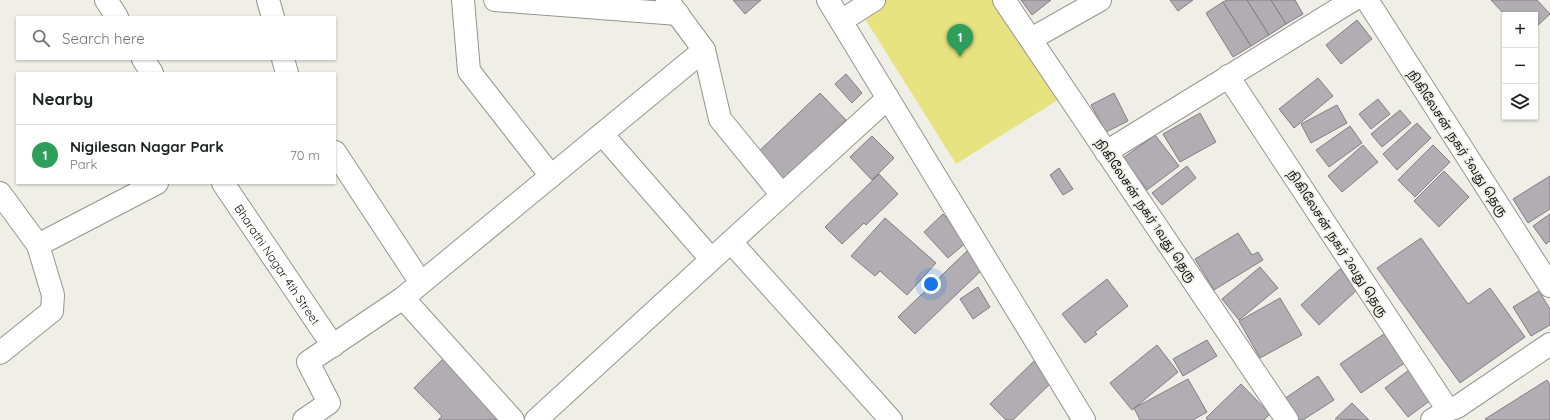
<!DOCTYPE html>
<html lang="en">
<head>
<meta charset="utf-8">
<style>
	body { margin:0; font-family:Quicksand,"Noto Sans Tamil",sans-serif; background:#f6f6f6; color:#202124 }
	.controls { position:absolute; right:12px; top:12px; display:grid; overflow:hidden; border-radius:0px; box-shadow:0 1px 3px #0004 }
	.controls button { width:36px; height:36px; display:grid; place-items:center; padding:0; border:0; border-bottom:1px solid #e0e0e0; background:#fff; color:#202124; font:20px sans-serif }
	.you { position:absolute; left:931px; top:284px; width:14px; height:14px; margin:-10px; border:3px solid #fff; border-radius:50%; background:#1a73e8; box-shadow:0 0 0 6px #1a73e833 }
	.badge { display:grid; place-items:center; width:26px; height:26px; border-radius:50%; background:#ea580c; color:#fff; font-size:13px; font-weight:700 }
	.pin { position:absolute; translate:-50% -33px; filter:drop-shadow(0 1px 2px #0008) }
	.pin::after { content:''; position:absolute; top:21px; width:14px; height:12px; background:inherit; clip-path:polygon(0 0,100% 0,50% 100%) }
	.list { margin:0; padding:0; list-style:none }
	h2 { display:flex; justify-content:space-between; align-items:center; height:52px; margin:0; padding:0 16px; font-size:17px }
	h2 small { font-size:13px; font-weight:400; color:#757577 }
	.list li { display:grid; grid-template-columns:26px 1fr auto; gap:12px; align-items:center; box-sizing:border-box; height:60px; padding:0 16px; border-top:1px solid #e0e0e0 }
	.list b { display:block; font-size:15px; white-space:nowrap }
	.list p { margin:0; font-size:13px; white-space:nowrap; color:#757577 }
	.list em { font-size:13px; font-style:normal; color:#757577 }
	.icon { flex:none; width:22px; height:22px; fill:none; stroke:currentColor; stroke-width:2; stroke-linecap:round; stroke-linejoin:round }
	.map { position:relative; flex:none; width:1550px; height:420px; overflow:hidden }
	.search { position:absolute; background:#fff; box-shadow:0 1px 3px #0004; left:16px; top:16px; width:320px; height:44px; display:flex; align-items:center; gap:10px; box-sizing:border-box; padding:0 14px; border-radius:0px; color:#757577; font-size:15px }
	.panel { position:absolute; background:#fff; box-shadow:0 1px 3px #0004; left:16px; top:72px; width:320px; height:112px; border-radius:0px }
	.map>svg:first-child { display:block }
	.green { fill:#e8e381 }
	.building { fill:#b2adb3; stroke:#827e84 }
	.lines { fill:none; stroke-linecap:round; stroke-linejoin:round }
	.street-casing { stroke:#95958e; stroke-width:24 }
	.street { stroke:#fff; stroke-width:22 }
	.labels { text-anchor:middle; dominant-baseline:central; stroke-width:3.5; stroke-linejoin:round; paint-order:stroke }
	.street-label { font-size:12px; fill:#0e0e0c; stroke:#efefe8 }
</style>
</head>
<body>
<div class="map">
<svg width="1550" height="420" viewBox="0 0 1550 420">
	<rect width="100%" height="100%" fill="#efefe8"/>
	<path class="green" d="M884 0H994L1058 100 956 164 862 14Z"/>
	<g class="building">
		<path d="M733 0H761L745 14Z"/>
		<path d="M1021 0H1051L1032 15Z"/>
		<path d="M1170 0H1193L1178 11Z"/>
		<path d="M1227 0H1247L1269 35 1251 46 1223 2Z"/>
		<path d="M1247 0H1271L1286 24 1269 35Z"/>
		<path d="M1271 0H1295L1303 14 1286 24Z"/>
		<path d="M1491 0H1537L1550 14 1535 28V15H1505Z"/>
		<path d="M1223 2 1251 46 1233 57 1206 13Z"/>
		<path d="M1357 20 1372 39 1341 64 1326 45Z"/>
		<path d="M846 74 862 93 852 103 835 84Z"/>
		<path d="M1318 78 1333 96 1294 128 1279 109Z"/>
		<path d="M820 93 846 120 783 180 756 154Z"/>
		<path d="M1114 93 1128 121 1106 132 1091 105Z"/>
		<path d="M1378 99 1390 114 1371 129 1359 114Z"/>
		<path d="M1337 105 1347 123 1311 143 1301 124Z"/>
		<path d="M1400 110 1411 123 1382 147 1371 134Z"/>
		<path d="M1200 113 1216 142 1180 162 1163 134Z"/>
		<path d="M1417 123 1431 138 1397 170 1383 154Z"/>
		<path d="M1350 126 1362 143 1329 167 1316 150Z"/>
		<path d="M1155 135 1179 166 1147 190 1123 158Z"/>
		<path d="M872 136 894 158 872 180 850 157Z"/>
		<path d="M1363 145 1378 162 1342 192 1328 176Z"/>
		<path d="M1433 145 1450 162 1415 197 1398 180Z"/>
		<path d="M1187 166 1196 178 1162 205 1152 193Z"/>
		<path d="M1059 168 1073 189 1063 195 1050 175Z"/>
		<path d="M1444 171 1469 197 1439 227 1414 201Z"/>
		<path d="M879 174 898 194 866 225 864 223 842 244 825 227Z"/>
		<path d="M1550 176V209L1528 223 1513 199Z"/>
		<path d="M943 214 968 241 948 258 924 232Z"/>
		<path d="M1550 214V241L1546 244 1533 226Z"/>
		<path d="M885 218 936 263 907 295 880 271 875 276 851 256Z"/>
		<path d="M1238 233 1252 255 1258 252 1263 260 1214 290 1195 259Z"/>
		<path d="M1421 238 1468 304 1490 288 1525 337 1460 383 1377 268Z"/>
		<path d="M967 251 984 268 915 334 898 317Z"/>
		<path d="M1260 267 1278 288 1239 320 1222 299Z"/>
		<path d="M1340 269 1358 289 1319 325 1301 305Z"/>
		<path d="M1107 279 1128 306 1095 332 1097 334 1085 343 1062 314Z"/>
		<path d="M978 287 990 307 973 319 960 299Z"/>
		<path d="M1539 291 1550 309V325L1531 336 1513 307Z"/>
		<path d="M1280 298 1302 335 1260 358 1239 321Z"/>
		<path d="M1384 334 1393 346 1395 345 1406 362 1361 393 1340 364Z"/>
		<path d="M1207 340 1217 356 1183 376 1173 359Z"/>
		<path d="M1157 345 1178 372 1132 410 1110 383Z"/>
		<path d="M443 359 503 420H438L442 416 414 388Z"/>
		<path d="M1035 360 1054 380 1013 420H1006L990 404Z"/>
		<path d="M1409 370 1431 400 1408 417 1385 388Z"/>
		<path d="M1318 376 1334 400 1303 420H1299L1284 399Z"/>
		<path d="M1188 379 1207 412 1193 420H1140L1134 408Z"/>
		<path d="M1547 380 1550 385V420H1486L1485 419Z"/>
		<path d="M1241 384 1270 414 1264 420H1208L1206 418Z"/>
		<path d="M1352 403 1369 420 1335 419Z"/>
	</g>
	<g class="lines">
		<defs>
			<g id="street">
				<path d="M106 0 117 17"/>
				<path d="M268 0 273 17"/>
				<path d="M463 0 469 71 551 176"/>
				<path d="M495 0 678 14"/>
				<path d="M667 0 704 50 720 119 782 195"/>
				<path d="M828 0 1084 420"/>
				<path d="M1004 0 1287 420"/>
				<path d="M1367 0 1550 286"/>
				<path d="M841 21 874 0"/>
				<path d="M1031 39 1100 0"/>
				<path d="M143 59 152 73"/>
				<path d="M283 59 287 73"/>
				<path d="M1228 76 1448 410"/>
				<path d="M602 134 711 259"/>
				<path d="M335 152 421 283"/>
				<path d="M1106 152 1353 0"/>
				<path id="s1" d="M223 183 333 346"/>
				<path d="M0 193 38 245 53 295 52 311 0 353"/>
				<path d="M731 242 891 420"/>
				<path d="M38 245 157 183"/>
				<path d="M403 298 513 420"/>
				<path d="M304 420 329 403 308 362 403 298 704 50"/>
				<path d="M536 420 888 98"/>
				<path d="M1432 420 1448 410 1457 407 1550 344"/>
			</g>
		</defs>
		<use href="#street" class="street-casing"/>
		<use href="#street" class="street"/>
	</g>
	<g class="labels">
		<g class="street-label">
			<text transform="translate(1458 143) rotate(57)">நிகிலேசன் நகர் 3வது தெரு</text>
			<text transform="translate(1146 210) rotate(56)">நிகிலேசன் நகர் 1வது தெரு</text>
			<text transform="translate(1338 243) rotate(57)">நிகிலேசன் நகர் 2வது தெரு</text>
			<text stroke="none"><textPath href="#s1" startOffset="98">Bharathi Nagar 4th Street</textPath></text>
		</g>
	</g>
</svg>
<div class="controls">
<button>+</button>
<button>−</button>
<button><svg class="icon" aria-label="layers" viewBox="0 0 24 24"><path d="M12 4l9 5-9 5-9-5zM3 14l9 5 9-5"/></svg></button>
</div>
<div class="you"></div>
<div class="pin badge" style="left:960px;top:57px;background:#2e9e5b">1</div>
<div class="search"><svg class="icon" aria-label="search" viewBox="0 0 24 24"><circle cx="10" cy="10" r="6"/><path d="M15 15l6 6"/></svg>Search here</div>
<section class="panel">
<h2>Nearby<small></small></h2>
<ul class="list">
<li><span class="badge" style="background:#2e9e5b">1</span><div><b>Nigilesan Nagar Park</b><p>Park</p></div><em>70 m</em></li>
</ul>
</section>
</div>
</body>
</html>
